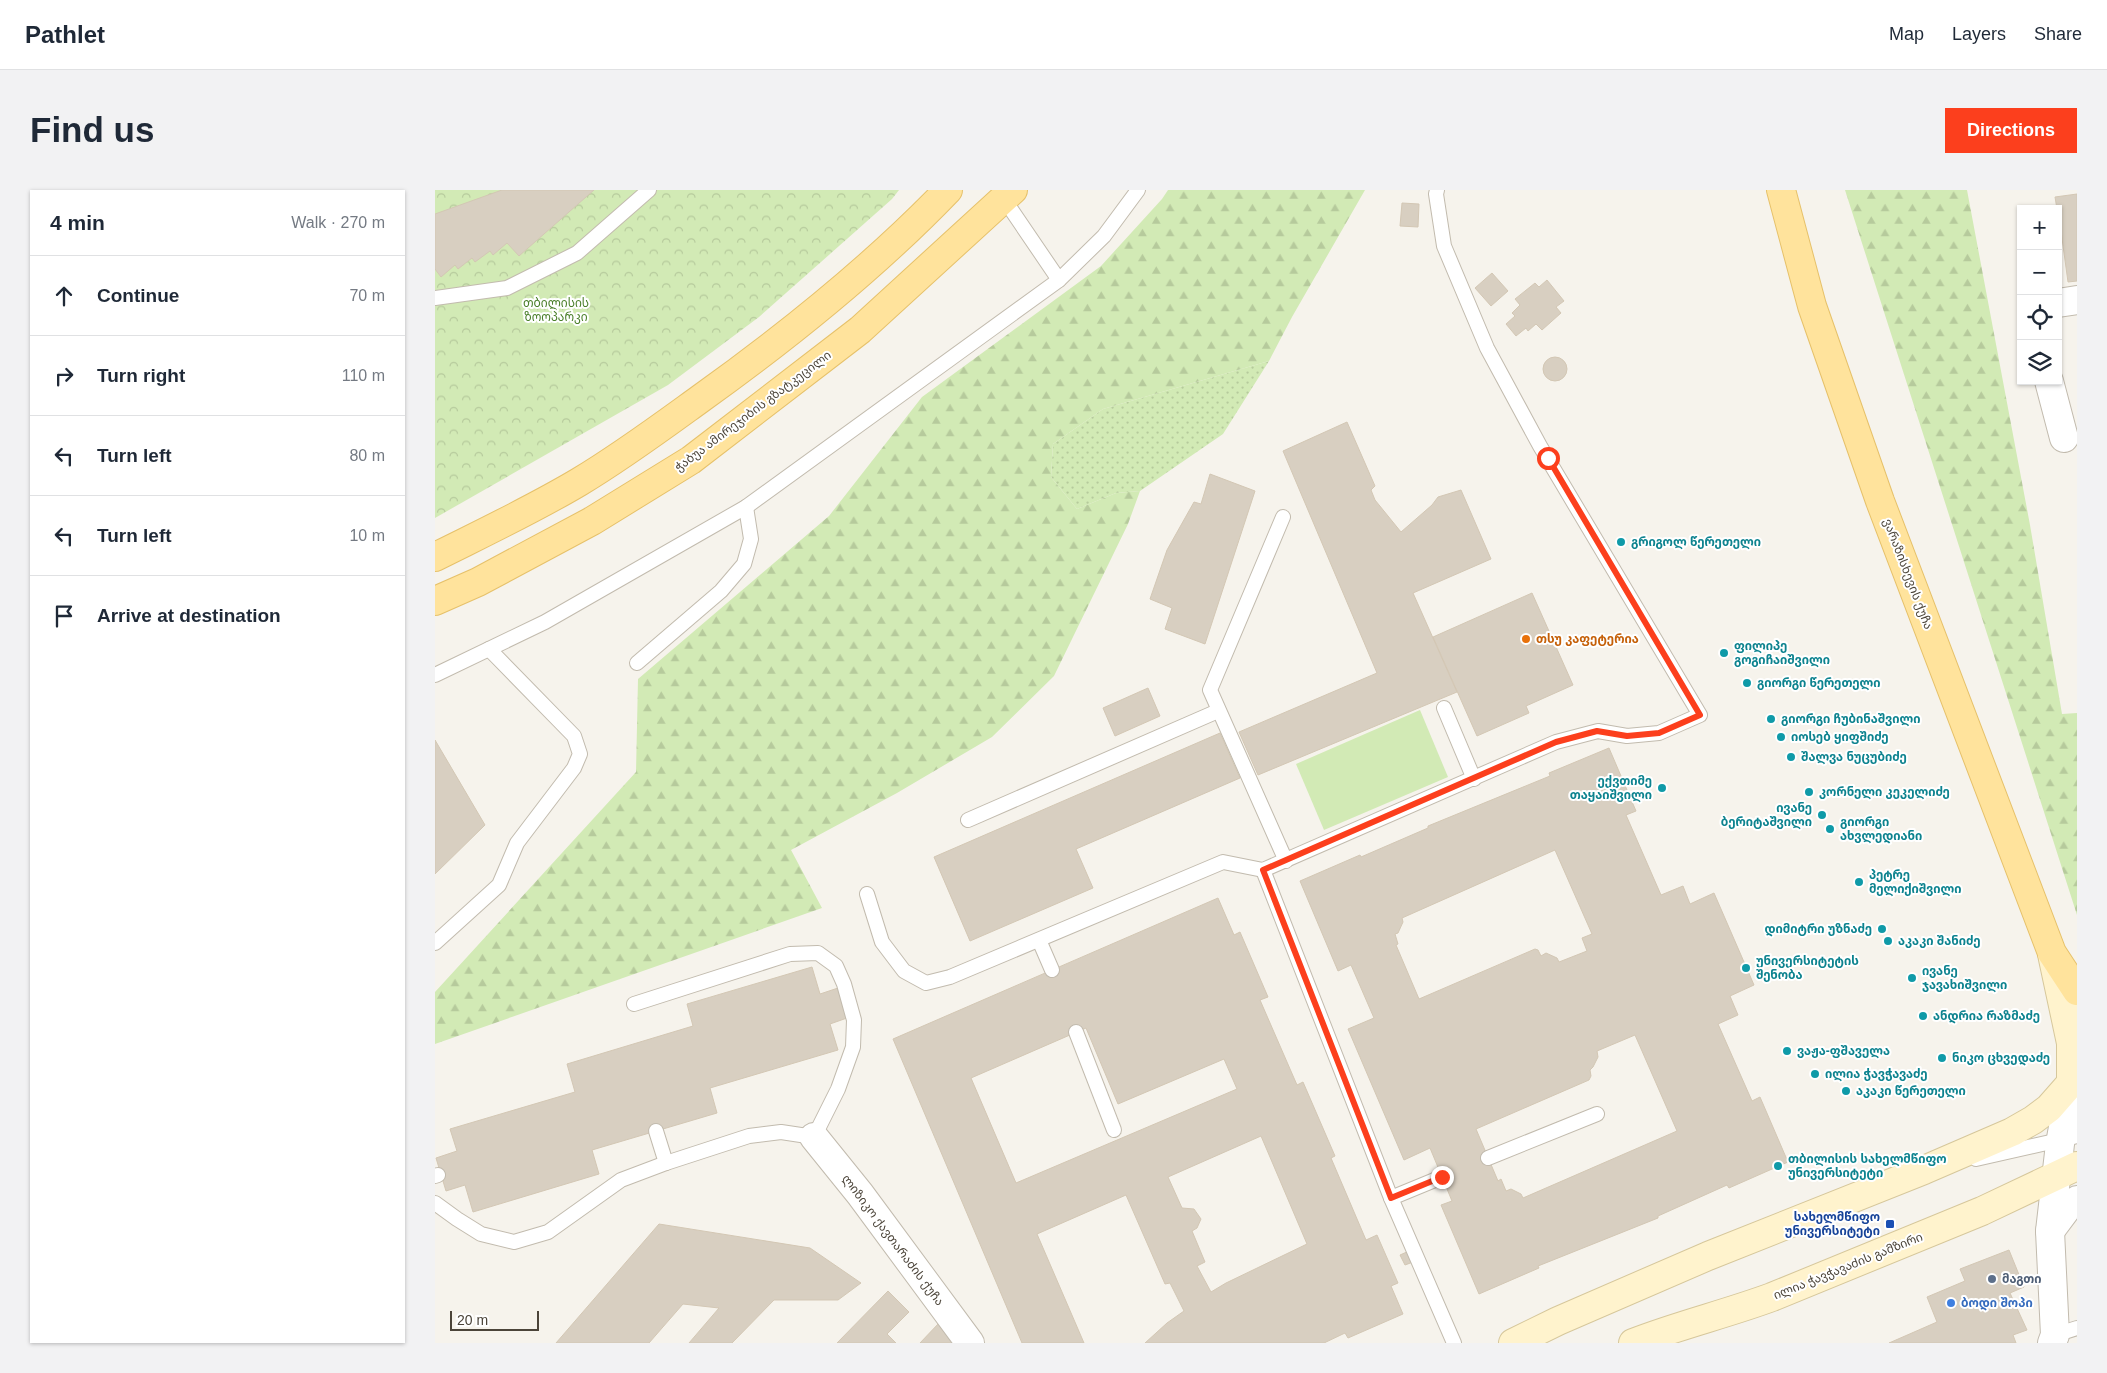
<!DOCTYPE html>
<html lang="en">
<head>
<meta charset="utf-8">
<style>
	body { margin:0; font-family:Helvetica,"Noto Sans Georgian",sans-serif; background:#f2f2f3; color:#1f2937 }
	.controls { position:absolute; right:15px; top:15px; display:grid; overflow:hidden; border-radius:0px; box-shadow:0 1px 4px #0004 }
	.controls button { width:45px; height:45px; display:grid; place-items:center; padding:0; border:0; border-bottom:1px solid #e0e1e3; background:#fff; color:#1f2937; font:25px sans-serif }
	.scale { position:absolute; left:15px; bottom:12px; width:89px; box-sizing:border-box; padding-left:5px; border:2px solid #4b4439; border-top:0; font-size:14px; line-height:18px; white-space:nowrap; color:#4b4439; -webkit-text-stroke:4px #fff; paint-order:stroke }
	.stop { position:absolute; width:15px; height:15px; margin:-11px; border:4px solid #fc3f1d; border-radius:50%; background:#fff }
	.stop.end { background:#fc3f1d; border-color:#fff; box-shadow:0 1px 5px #0008 }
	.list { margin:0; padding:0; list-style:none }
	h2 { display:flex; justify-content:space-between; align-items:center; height:65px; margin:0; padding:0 20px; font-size:21px }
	h2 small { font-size:16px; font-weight:400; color:#747a83 }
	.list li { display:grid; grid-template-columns:32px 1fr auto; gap:15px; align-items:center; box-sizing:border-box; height:80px; padding:0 20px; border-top:1px solid #e0e1e3 }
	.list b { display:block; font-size:19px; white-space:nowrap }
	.list em { font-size:16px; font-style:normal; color:#747a83 }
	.icon { flex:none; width:28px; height:28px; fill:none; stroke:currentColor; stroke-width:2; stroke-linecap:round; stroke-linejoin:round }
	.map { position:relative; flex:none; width:1642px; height:1153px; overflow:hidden; border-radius:0px }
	header { display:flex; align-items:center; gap:30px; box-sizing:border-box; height:70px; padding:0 25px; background:#fff; border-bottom:1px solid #e0e1e3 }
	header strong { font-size:24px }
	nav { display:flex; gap:28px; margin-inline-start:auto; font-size:18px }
	.intro { display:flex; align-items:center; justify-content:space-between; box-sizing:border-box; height:120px; padding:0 30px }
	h1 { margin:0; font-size:35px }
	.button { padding:12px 22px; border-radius:0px; background:#fc3f1d; color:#fff; font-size:18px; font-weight:700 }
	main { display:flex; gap:30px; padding:0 30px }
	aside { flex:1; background:#fff; border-radius:0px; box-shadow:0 1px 4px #0004 }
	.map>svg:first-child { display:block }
	.grass { fill:url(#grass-dots) }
	.forest { fill:url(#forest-firs) }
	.park { fill:url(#park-crowns) }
	.pitch { fill:#d2eab5 }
	.building { fill:#d8cfc1; stroke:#d3c7b4; fill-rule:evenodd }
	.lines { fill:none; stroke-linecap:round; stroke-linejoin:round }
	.service-casing { stroke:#c2bbae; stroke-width:16 }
	.minor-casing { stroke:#c2bbae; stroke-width:30 }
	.tertiary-casing { stroke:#c2bbae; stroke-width:30 }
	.secondary-casing { stroke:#d6c79b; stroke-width:30 }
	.primary-casing { stroke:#e6c16a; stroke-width:30 }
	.service { stroke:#fff; stroke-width:14 }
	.minor { stroke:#fff; stroke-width:28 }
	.tertiary { stroke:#fff; stroke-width:28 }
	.secondary { stroke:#fff3cd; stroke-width:28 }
	.primary { stroke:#ffe39c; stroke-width:28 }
	.route { stroke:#fc3f1d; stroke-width:6 }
	.culture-dot { fill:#0f9aa8; stroke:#fff; stroke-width:2 }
	.food-dot { fill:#e8710a; stroke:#fff; stroke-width:2 }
	.transit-dot { fill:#1a4fb4; stroke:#fff; stroke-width:2 }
	.service-dot { fill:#5c6f8a; stroke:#fff; stroke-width:2 }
	.shop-dot { fill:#3f7fe0; stroke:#fff; stroke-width:2 }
	.labels { text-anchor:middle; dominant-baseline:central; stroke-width:4; stroke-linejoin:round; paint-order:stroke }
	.park-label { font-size:12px; fill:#4a7f2a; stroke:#fff }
	.street-label { font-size:12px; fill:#4b4439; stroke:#fff }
	.culture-label { font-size:12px; font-weight:bold; fill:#0d838f; stroke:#fff; text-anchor:start }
	.food-label { font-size:12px; font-weight:bold; fill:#c56008; stroke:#fff; text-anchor:start }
	.transit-label { font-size:12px; font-weight:bold; fill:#164399; stroke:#fff; text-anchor:end }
	.service-label { font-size:12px; font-weight:bold; fill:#4e5e75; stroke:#fff; text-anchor:start }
	.shop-label { font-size:12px; font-weight:bold; fill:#366cbe; stroke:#fff; text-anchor:start }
</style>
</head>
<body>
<header>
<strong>Pathlet</strong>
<nav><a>Map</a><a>Layers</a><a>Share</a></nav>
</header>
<div class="intro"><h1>Find us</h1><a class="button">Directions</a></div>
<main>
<aside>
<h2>4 min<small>Walk · 270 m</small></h2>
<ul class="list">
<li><svg class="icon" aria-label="ahead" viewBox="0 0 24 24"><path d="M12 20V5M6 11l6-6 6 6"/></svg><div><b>Continue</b></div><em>70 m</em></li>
<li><svg class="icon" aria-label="right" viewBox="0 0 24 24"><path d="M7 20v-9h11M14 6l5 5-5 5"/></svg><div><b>Turn right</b></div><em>110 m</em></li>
<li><svg class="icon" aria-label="left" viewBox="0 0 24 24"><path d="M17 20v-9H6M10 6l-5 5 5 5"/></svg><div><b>Turn left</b></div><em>80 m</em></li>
<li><svg class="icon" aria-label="left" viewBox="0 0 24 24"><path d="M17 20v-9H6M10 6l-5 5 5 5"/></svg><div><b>Turn left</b></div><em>10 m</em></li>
<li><svg class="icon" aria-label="arrive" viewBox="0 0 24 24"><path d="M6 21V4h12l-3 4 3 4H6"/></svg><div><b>Arrive at destination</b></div></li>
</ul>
</aside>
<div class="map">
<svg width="1642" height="1153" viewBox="0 0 1642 1153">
	<defs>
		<pattern id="grass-dots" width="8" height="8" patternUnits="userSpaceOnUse" patternTransform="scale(1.25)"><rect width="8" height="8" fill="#d2eab5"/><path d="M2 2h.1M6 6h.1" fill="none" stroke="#b6ca9c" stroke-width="1.8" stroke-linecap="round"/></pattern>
		<pattern id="forest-firs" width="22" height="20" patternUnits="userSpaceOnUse" patternTransform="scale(1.25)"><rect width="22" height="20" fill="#d2eab5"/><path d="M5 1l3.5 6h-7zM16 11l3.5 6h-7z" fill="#b6ca9c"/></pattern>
		<pattern id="park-crowns" width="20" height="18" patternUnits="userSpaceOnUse" patternTransform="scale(1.25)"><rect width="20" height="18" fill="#d2eab5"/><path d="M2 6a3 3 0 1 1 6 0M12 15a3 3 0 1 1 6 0" fill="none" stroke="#b6ca9c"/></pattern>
	</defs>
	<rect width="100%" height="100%" fill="#f6f3ec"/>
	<path class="grass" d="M834 171 788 244 705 301 681 303 642 319 616 287 618 254 668 219Z"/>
	<g class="forest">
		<path d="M733 0H930L857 127 834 171 668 219 618 254 616 287 642 319 681 303 705 301 693 334 619 486 557 547 462 603 356 660 387 718 0 854V802L201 582 203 489 394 326 487 207 666 76 727 9Z"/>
		<path d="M1410 0H1532L1595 335 1627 524 1642 523V725Z"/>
	</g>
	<path class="park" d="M0 0H464L457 9 324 127 233 195 0 328Z"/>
	<path class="pitch" d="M985 520 1013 587 889 640 861 574Z"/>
	<g class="building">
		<path d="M67 0H159L84 66 72 53 58 65 55 61 40 72 37 68 23 79 20 75 6 87 0 79V24Z"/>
		<path d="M1642 4V91L1633 92 1623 19H1622L1620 7Z"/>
		<path d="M967 13 984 14 983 37 965 36Z"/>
		<path d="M1057 83 1073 101 1056 116 1040 98Z"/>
		<path d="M1112 90 1129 111 1121 117 1126 123 1107 140 1101 134 1093 141 1091 138 1081 146 1071 134 1080 126 1077 123 1085 115 1080 109 1100 93 1104 97Z"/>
		<circle cx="1120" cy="179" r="12"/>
		<path d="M912 232 940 296 936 300 940 310 966 342 997 315 1003 307 1026 300 1056 369 978 403 1022 502 823 585 804 542 942 483 848 261Z"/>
		<path d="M775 284 820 301 770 454 730 439 737 418 715 409 732 360 759 312 766 314Z"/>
		<path d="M1097 403 1138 495 1091 516 1094 523 1042 546 998 447Z"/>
		<path d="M713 498 725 526 680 546 668 518Z"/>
		<path d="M785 543 805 588 641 659 658 698 535 751 499 667Z"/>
		<path d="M0 550 50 635 0 684Z"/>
		<path d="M1174 558 1201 621 1191 625 1226 705 1248 696 1255 714 1279 703 1319 795 1295 806 1303 825 1283 834 1317 911 1325 907 1353 972 1294 998 1292 995 1223 1026V1028L1103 1076 1104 1078 1044 1104 1006 1015 1017 1011 995 958 969 970 913 839 939 828 916 775 903 781 865 691 925 665 926 667 993 638V636L1115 586 1114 583ZM1120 660 1157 744 1147 748 1152 761 1124 772 1122 768 1111 763 1106 766 1103 760 1100 759 984 809 961 755 963 754 960 744 963 743 968 732 967 728ZM1200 845 1242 941 1088 1008 1086 1004 1076 999 1071 1001 1066 989 1063 991 1041 939 1154 890 1156 886 1155 880 1158 877 1163 867 1162 861Z"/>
		<path d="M783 708 799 745 805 742 833 807 825 810 862 895 868 892 900 966 896 968 931 1050 942 1045 963 1093 956 1096 968 1124 913 1148 910 1143 889 1153H710L732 1133 749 1121 735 1093 730 1094 691 1005 602 1044 649 1153H587L458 849ZM651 838 683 914 789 869 802 899 581 993 536 888ZM826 946 872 1054 791 1093 776 1102 762 1076 770 1072 757 1041 762 1038 766 1029 759 1019 747 1018 733 987Z"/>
		<path d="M377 777 385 804 403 798 412 828 395 834 403 860 275 898 282 923 157 960 164 984 38 1022 30 995 11 1001 1 968 22 961 15 939 140 902 132 874 258 836 252 814Z"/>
		<path d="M224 1034 375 1058 426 1093 403 1110H339L297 1153H254L284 1118 248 1114 214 1153H121Z"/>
		<path d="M1574 1060 1589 1097 1575 1103 1592 1140 1578 1145 1581 1153H1454L1502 1132 1492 1107 1530 1091 1525 1079Z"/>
		<path d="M974 1061 978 1072 970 1075 965 1065Z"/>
		<path d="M453 1101 474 1122 452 1144 461 1153H402Z"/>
		<path d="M504 1133 525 1153H485Z"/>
	</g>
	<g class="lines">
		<defs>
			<g id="service">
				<path d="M569 9 624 90"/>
				<path d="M0 108 72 98 142 63 214 0"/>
				<path d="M848 327 775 500 851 671"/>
				<path d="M202 473 286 401 309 374 316 349 311 317"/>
				<path d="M0 485 110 432 311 317 624 90 669 46 703 0"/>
				<path d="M1009 518 1039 589"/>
				<path d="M533 630 783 521"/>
				<path d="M828 680 956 1008 1019 1153"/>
				<path d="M432 704 447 752 469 781 491 793 515 787 788 672 828 680 1121 552 1163 541 1192 546 1224 543 1265 525 1105 256 1052 158 1009 56 1001 4 1002 0"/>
				<path d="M604 750 617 780"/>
				<path d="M0 753 64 695 82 653 139 578 145 564 139 546 54 459"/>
				<path d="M641 842 679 940"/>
				<path d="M221 941 231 973"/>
				<path d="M1053 968 1162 924"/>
				<path d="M1541 969 1642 946"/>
				<path d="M0 986 3 985"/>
				<path d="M956 1008 1007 987"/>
				<path d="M0 1013 22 1029 46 1044 79 1052 113 1042 186 990 231 973 314 946 346 942 379 947 403 899 418 857 419 830 409 794 401 776 383 763 355 764 199 814"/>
				<path d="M1620 1145 1642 1138"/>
			</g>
			<g id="minor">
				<path d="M1623 113 1642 110"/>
				<path d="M1614 191 1629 248"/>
				<path d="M379 947 425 1004 535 1153"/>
			</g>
			<g id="tertiary">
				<path d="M1615 1041 1633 1017 1642 1010"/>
				<path d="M1617 1153 1620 1145 1615 1041 1625 954 1636 893"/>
			</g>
			<g id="secondary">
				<path d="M1078 1153 1123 1131 1273 1066 1489 980 1577 942 1598 930 1614 918 1636 893V853L1617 764"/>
				<path d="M1198 1153C1244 1135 1291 1124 1337 1107L1547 1021 1642 976"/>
			</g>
			<g id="primary">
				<path d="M1346 0 1377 116 1445 311 1617 763 1642 801"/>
				<path d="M0 367C48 343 97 320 144 292 186 267 225 238 265 209 353 146 438 78 513 0"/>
				<path d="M0 411 43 392 157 331 256 270 425 140 578 0"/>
			</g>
		</defs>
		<use href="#service" class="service-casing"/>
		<use href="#minor" class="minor-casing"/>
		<use href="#tertiary" class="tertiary-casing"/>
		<use href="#secondary" class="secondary-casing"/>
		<use href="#primary" class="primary-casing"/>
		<use href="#service" class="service"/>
		<use href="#minor" class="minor"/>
		<use href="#tertiary" class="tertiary"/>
		<use href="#secondary" class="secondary"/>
		<use href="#primary" class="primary"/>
	</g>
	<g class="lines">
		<path class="route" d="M1007 987 956 1008 828 680 1121 552 1162 541 1192 546 1224 543 1265 525 1113 268"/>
	</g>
	<g class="culture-dot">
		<circle cx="1186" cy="352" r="5"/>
		<circle cx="1289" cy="463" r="5"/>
		<circle cx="1312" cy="493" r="5"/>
		<circle cx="1336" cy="529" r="5"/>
		<circle cx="1346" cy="547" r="5"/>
		<circle cx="1356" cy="567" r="5"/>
		<circle cx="1227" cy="598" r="5"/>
		<circle cx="1374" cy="602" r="5"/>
		<circle cx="1387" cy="625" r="5"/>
		<circle cx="1395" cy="639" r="5"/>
		<circle cx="1424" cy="692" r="5"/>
		<circle cx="1447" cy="739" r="5"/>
		<circle cx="1453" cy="751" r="5"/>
		<circle cx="1311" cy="778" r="5"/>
		<circle cx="1477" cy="788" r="5"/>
		<circle cx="1488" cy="826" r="5"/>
		<circle cx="1352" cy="861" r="5"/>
		<circle cx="1507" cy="868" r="5"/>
		<circle cx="1380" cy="884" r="5"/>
		<circle cx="1411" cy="901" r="5"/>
		<circle cx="1343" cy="976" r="5"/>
	</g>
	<circle class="food-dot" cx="1091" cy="449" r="5"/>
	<rect class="transit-dot" x="1450" y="1029" width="10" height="10" rx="2.5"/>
	<circle class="service-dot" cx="1557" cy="1089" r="5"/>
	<circle class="shop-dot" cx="1516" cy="1113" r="5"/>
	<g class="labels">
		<g class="park-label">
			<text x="121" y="113">თბილისის<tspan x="121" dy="14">ზოოპარკი</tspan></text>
		</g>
		<g class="street-label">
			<text transform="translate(318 221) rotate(-37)">ჭაბუა ამირეჯიბის გზატკეცილი</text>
			<text transform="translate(1473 384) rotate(69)">ვარაზისხევის ქუჩა</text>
			<text transform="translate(458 1050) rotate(53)">ლიზიკო ქავთარაძის ქუჩა</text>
			<text transform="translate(1413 1076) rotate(-22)">ილია ჭავჭავაძის გამზირი</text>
		</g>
		<g class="culture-label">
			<text x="1196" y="352">გრიგოლ წერეთელი</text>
			<text x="1299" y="456">ფილიპე<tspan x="1299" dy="14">გოგიჩაიშვილი</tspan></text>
			<text x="1322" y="493">გიორგი წერეთელი</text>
			<text x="1346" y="529">გიორგი ჩუბინაშვილი</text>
			<text x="1356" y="547">იოსებ ყიფშიძე</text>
			<text x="1366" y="567">შალვა ნუცუბიძე</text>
			<text x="1217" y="591" text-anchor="end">ექვთიმე<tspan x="1217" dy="14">თაყაიშვილი</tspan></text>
			<text x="1384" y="602">კორნელი კეკელიძე</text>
			<text x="1377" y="618" text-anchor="end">ივანე<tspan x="1377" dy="14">ბერიტაშვილი</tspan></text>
			<text x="1405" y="632">გიორგი<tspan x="1405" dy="14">ახვლედიანი</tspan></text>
			<text x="1434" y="685">პეტრე<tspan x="1434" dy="14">მელიქიშვილი</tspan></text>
			<text x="1437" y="739" text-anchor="end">დიმიტრი უზნაძე</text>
			<text x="1463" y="751">აკაკი შანიძე</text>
			<text x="1321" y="771">უნივერსიტეტის<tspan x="1321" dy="14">შენობა</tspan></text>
			<text x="1487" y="781">ივანე<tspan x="1487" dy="14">ჯავახიშვილი</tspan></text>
			<text x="1498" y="826">ანდრია რაზმაძე</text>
			<text x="1362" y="861">ვაჟა-ფშაველა</text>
			<text x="1517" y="868">ნიკო ცხვედაძე</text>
			<text x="1390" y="884">ილია ჭავჭავაძე</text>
			<text x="1421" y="901">აკაკი წერეთელი</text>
			<text x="1353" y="969">თბილისის სახელმწიფო<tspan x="1353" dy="14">უნივერსიტეტი</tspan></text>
		</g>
		<g class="food-label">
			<text x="1101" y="449">თსუ კაფეტერია</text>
		</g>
		<g class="transit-label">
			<text x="1445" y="1027">სახელმწიფო<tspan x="1445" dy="14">უნივერსიტეტი</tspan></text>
		</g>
		<g class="service-label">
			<text x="1567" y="1089">მაგთი</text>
		</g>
		<g class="shop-label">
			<text x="1526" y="1113">ბოდი შოპი</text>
		</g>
	</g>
</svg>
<div class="controls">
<button>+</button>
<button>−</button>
<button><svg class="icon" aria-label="locate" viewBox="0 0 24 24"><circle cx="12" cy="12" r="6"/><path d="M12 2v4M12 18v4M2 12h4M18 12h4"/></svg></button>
<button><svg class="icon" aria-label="layers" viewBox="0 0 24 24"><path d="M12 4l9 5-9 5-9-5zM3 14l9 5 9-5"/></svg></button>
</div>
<div class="scale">20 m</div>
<div class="stop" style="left:1113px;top:268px"></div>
<div class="stop end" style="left:1007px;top:987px"></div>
</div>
</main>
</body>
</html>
